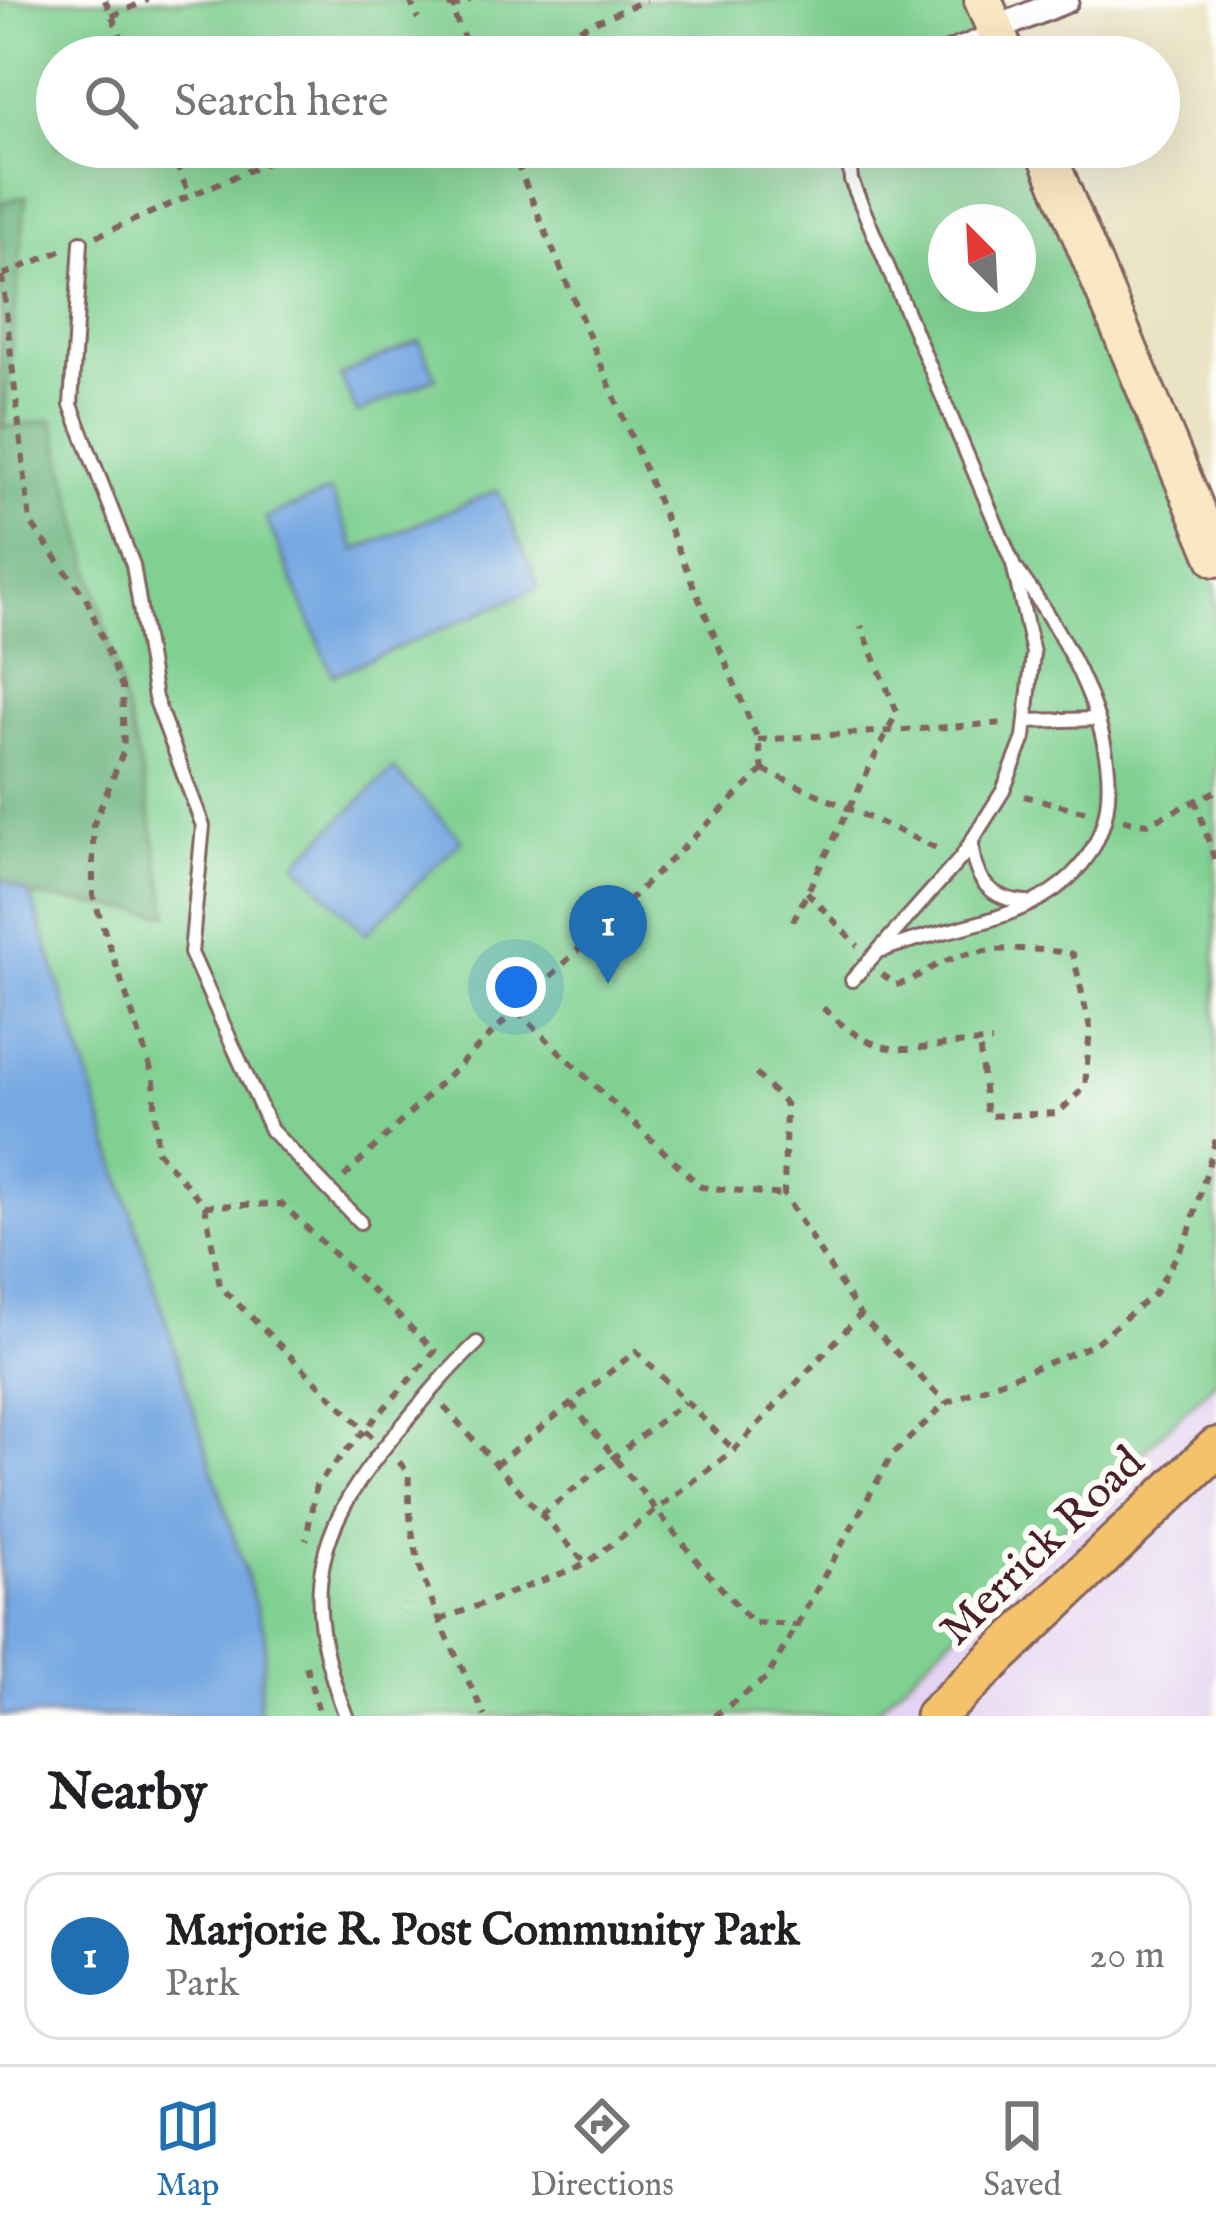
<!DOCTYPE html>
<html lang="en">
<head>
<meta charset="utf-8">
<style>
	body { margin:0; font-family:"IM FELL English",serif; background:#f2f2f2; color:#202124 }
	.compass { position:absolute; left:928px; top:204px; width:108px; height:108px; border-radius:50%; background:#fff; box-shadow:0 12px 48px #0002; rotate:336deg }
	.you { position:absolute; left:516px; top:987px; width:42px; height:42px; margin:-30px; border:9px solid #fff; border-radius:50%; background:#1a73e8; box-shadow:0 0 0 18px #1a73e833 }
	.badge { display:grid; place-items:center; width:78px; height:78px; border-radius:50%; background:#1f6fb2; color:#fff; font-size:39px; font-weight:700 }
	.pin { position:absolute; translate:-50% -99px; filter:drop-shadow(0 3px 6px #0008) }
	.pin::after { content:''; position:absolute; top:63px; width:42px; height:36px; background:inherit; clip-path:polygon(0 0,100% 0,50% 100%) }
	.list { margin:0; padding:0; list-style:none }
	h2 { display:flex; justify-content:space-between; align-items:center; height:156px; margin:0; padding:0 48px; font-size:51px }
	h2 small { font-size:39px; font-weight:400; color:#757577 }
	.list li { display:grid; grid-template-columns:78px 1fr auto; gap:36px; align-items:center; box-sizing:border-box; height:168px; margin:0 24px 24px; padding:0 24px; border:3px solid #e0e0e0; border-radius:36px }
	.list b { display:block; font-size:45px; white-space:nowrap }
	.list p { margin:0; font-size:39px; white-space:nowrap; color:#757577 }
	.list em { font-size:39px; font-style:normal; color:#757577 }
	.icon { flex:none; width:66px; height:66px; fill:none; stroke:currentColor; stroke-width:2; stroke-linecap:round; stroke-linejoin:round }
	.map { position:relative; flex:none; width:1216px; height:1716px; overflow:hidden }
	.search { position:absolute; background:#fff; box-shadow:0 12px 48px #0002; left:36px; right:36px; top:36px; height:132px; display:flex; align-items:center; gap:30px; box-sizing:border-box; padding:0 42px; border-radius:66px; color:#757577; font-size:45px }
	.sheet { height:348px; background:#fff }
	nav { display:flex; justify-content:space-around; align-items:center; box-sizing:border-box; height:168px; border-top:3px solid #e0e0e0; background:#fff; font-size:33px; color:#757577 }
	nav a { display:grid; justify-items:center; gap:6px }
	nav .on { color:#1f6fb2 }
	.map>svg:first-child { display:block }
	.built { fill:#e4d3f2 }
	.green { fill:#7fd091; stroke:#64785e; stroke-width:3; fill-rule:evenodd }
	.forest { fill:#67b27b; stroke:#586853; stroke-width:3 }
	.water { fill:#76a8e2; stroke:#606486; stroke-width:3 }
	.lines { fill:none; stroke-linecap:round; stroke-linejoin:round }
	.lane-casing { stroke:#826461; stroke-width:18 }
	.street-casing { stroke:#826461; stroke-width:30 }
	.secondary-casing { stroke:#826461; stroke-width:42 }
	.primary-casing { stroke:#826461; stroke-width:45 }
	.path { stroke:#826461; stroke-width:6; stroke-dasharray:9 9; stroke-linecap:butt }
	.lane { stroke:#fff; stroke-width:12 }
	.street { stroke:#fff; stroke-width:24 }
	.secondary { stroke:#fae7c3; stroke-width:36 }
	.primary { stroke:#f3c26a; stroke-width:39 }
	.labels { text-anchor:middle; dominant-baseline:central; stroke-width:12; stroke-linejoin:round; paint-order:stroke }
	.street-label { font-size:45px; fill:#4a1f2b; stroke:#fdfcf7 }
</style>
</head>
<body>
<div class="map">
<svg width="1216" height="1716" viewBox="0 0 1216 1716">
	<rect width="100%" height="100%" fill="#fdfcf7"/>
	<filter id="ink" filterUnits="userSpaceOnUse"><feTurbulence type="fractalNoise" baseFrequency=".00833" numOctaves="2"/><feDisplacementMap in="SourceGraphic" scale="24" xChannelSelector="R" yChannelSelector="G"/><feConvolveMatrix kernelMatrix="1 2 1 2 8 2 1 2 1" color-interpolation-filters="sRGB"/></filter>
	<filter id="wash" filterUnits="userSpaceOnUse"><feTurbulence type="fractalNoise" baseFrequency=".004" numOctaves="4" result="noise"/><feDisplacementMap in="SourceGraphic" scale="48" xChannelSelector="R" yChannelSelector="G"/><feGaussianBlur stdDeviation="2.7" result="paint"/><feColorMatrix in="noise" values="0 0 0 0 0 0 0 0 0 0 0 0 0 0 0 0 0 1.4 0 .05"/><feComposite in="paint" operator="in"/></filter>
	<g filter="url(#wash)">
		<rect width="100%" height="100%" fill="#eae4c5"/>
		<path class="built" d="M1216 1380V1708L1208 1716H869Z"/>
		<path class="green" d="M0 0H970L994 57H57V147H1031L1216 587V1381L870 1716H0ZM946 222H1018V294H946Z"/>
		<path class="forest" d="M26 196 4 427 53 420 144 782 169 915 31 895 0 878V203Z"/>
		<g class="water">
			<path d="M419 340 436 377 357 413 340 376Z"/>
			<path d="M498 490 539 588 333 675 266 518 330 491 356 550Z"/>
			<path d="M393 769 462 840 366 934 296 863Z"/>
			<path d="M0 878 31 895 266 1638 258 1716H0Z"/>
		</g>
	</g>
	<g filter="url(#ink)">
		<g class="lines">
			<defs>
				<g id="lane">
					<path d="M927 57 994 30"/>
					<path d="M848 147 851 180 1013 564 1033 653 1024 738 1003 791 961 858 852 980"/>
					<path d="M81 242 71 405 133 565 155 698 203 826 191 953 271 1130 360 1222"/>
					<path d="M1027 721 1098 719"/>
					<path d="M972 843C973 879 990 900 1027 902"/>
					<path d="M883 950C930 932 987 926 1032 903 1176 830 1085 662 1017 570"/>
					<path d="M346 1716C297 1589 316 1526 402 1426 426 1397 450 1368 477 1343"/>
				</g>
				<path id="street" d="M995 29 1066 0"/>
				<g id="secondary">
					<path d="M983 0 1007 57"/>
					<path d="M1044 147 1216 558"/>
				</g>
				<path id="primary" d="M935 1716 1216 1448"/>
			</defs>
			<use href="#lane" class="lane-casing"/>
			<use href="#street" class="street-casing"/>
			<use href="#secondary" class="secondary-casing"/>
			<use href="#primary" class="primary-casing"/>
			<g class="path">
				<path d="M105 0 130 57"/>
				<path d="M410 0 418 19"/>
				<path d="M448 0 472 57"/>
				<path d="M451 8 470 0"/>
				<path d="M112 16 148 0"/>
				<path d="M513 57 646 0"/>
				<path d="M169 147 190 196"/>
				<path d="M510 147 758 740 763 770"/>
				<path d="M97 236 303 147"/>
				<path d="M3 275 63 250"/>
				<path d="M2 276 30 522 87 600 122 687 124 750 93 826V896L154 1079 157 1151 205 1206 220 1286 372 1437"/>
				<path d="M758 740 1006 723"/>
				<path d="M763 770 941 850"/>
				<path d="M1024 796 1087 812"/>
				<path d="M1195 799 1216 864"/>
				<path d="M1123 820 1147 824 1216 791"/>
				<path d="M807 892 858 946"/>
				<path d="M793 921 897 712 861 626"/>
				<path d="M882 974 896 985C915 981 930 966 948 960 987 946 1033 947 1073 954L1090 1028 1085 1087 1058 1113 987 1116 979 1042"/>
				<path d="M823 1008C891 1072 910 1042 992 1042"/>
				<path d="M517 1011 701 1187 784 1195"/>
				<path d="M756 1074 786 1105 784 1195 860 1315 946 1403"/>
				<path d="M344 1177 763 770"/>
				<path d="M205 1206 282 1204 435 1351 316 1485 306 1540"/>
				<path d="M571 1403 701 1566 753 1623 800 1625"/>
				<path d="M444 1407 586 1564"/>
				<path d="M399 1462 409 1473C404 1564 447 1635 485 1716"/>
				<path d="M495 1465 636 1351 734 1450"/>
				<path d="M541 1515 684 1402"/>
				<path d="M440 1620 586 1564 734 1450 860 1315"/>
				<path d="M306 1666 320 1716"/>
				<path d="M714 1716 767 1678 892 1455 946 1403 1093 1345 1155 1293 1188 1236 1216 1139"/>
			</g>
			<use href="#lane" class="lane"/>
			<use href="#street" class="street"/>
			<use href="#secondary" class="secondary"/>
			<use href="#primary" class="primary"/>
		</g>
	</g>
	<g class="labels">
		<g class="street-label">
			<text transform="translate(1043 1547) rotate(-44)">Merrick Road</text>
		</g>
	</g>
</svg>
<svg class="compass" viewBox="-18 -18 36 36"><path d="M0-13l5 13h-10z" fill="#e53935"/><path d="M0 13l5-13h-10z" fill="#757577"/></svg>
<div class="you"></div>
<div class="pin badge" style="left:608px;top:984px">1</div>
<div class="search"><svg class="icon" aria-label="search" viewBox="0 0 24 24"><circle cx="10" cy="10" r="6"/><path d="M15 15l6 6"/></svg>Search here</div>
</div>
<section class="sheet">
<h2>Nearby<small></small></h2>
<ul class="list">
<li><span class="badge">1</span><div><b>Marjorie R. Post Community Park</b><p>Park</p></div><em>20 m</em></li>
</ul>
</section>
<nav>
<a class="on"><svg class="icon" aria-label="map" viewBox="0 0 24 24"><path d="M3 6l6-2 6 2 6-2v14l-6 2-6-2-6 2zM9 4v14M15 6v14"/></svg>Map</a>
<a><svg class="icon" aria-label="directions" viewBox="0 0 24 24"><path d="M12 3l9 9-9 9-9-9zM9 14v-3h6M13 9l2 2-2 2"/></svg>Directions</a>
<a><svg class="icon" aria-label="saved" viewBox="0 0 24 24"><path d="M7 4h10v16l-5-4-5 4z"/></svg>Saved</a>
</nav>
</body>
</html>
